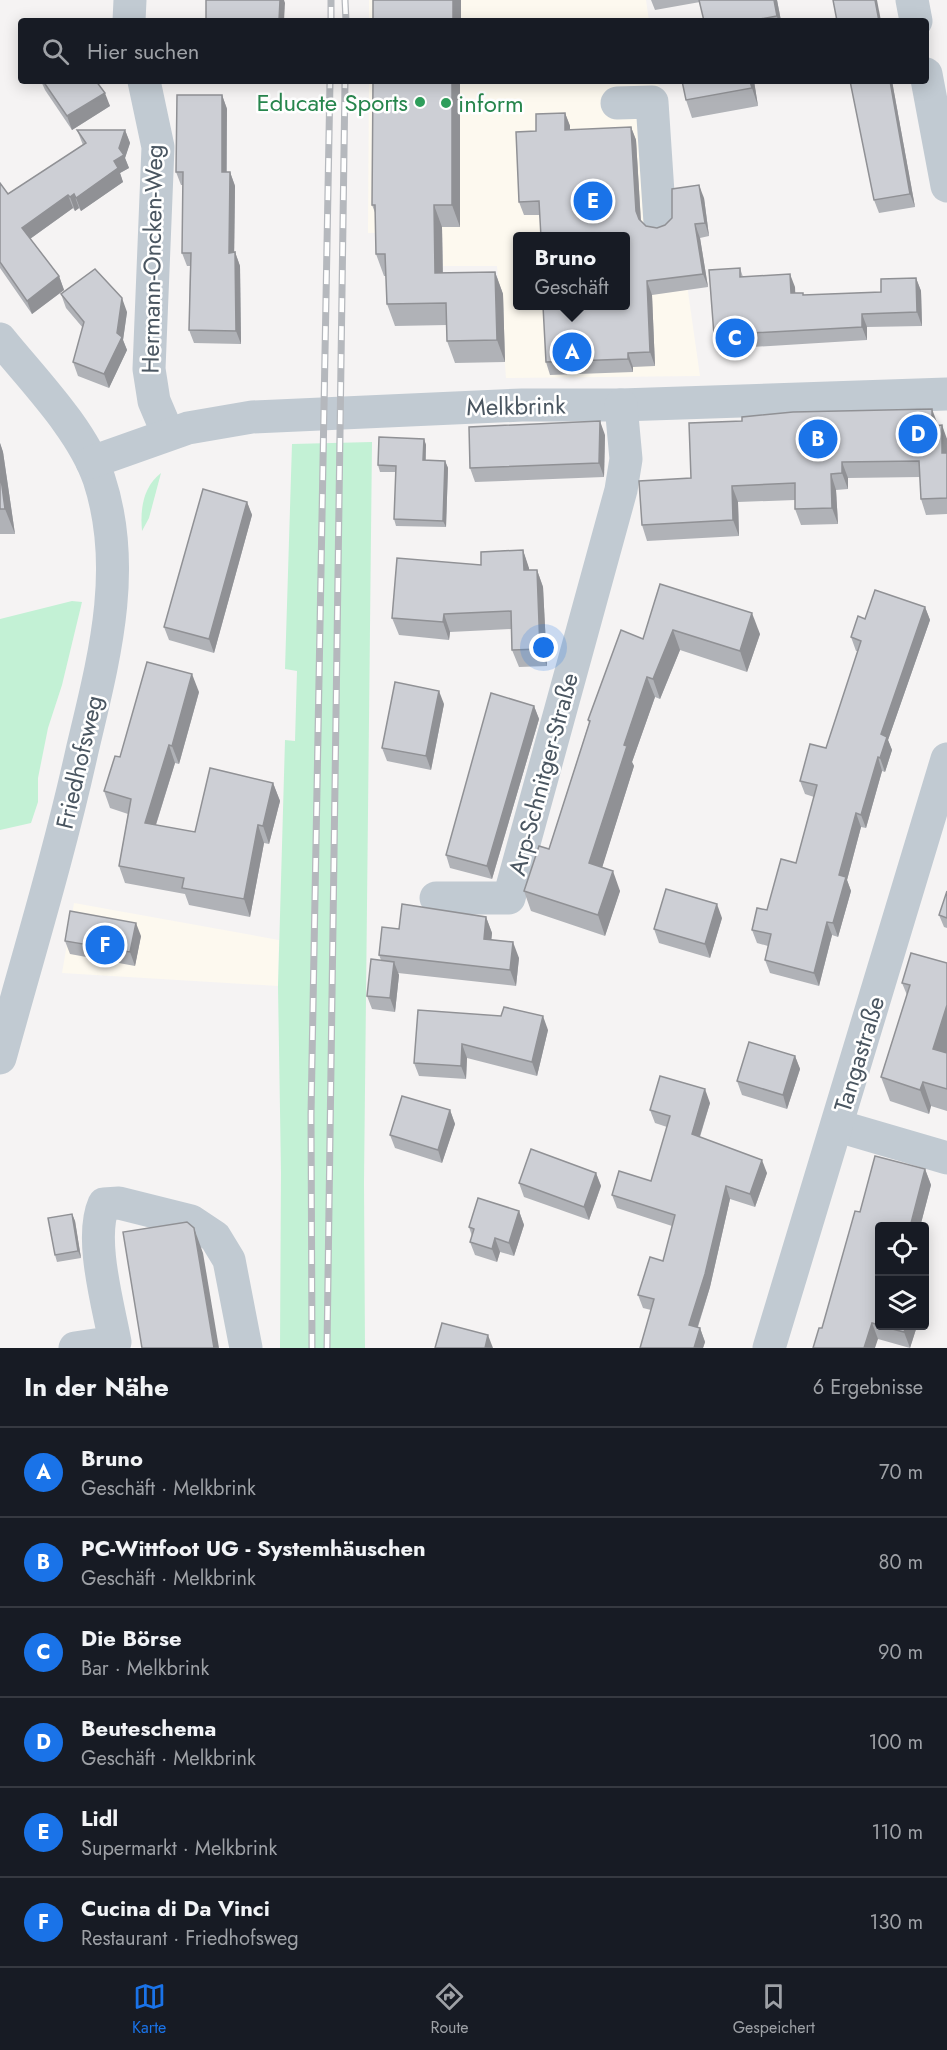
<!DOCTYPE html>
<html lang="de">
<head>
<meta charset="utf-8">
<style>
	body { margin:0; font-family:Jost,sans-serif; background:#242831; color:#f1f3f6 }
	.controls { position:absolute; right:18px; bottom:18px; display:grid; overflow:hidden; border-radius:6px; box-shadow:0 3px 15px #0003 }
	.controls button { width:54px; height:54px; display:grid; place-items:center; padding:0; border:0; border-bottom:2px solid #363941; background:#171b24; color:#f1f3f6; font:30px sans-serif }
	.you { position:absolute; left:544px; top:648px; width:21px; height:21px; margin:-15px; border:4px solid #fff; border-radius:50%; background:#1a73e8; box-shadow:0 0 0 9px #1a73e833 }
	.badge { display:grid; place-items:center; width:39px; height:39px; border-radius:50%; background:#1a73e8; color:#fff; font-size:20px; font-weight:700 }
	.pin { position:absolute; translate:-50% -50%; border:3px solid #fff; box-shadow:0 2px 6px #0006 }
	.popup { position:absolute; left:513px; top:232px; width:117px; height:78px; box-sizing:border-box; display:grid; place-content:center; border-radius:6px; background:#171b24; filter:drop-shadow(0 2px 4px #0005); font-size:20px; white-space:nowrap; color:#9ea1a6 }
	.popup b { font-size:22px; color:#f1f3f6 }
	.popup::after { content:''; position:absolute; left:50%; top:100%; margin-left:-12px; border:12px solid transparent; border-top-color:#171b24 }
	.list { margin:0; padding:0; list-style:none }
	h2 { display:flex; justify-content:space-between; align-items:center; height:78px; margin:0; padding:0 24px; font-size:26px }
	h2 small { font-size:20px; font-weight:400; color:#9ea1a6 }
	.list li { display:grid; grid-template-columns:39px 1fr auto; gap:18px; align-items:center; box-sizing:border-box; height:90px; padding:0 24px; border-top:2px solid #363941 }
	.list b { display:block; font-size:22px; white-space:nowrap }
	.list p { margin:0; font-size:20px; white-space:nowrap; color:#9ea1a6 }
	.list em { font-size:20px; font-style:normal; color:#9ea1a6 }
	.icon { flex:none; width:33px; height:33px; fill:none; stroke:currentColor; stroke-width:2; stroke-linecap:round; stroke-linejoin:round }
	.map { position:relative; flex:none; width:947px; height:1348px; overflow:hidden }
	.search { position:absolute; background:#171b24; box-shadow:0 3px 15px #0003; left:18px; right:18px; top:18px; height:66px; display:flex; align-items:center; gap:15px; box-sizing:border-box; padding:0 21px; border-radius:6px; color:#9ea1a6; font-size:22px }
	.sheet { height:618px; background:#171b24 }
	nav { display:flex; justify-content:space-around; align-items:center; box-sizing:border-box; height:84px; border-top:2px solid #363941; background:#171b24; font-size:16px; color:#9ea1a6 }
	nav a { display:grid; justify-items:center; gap:3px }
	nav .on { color:#1a73e8 }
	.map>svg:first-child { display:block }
	.commercial { fill:#fdf9ef; fill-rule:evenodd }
	.green { fill:#c3f1d5 }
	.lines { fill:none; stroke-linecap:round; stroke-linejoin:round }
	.minor { stroke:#c1cad2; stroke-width:33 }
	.rail-casing { stroke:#b5b8bd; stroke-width:7 }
	.rail { stroke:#fff; stroke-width:4.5; stroke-dasharray:14; stroke-linecap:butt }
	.wall { fill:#b0b2b7 }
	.shaded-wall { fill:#909195 }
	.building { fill:#cdcfd5; stroke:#909195; stroke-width:1.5 }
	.leisure-dot { fill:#2e9e5b; stroke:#fff; stroke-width:2 }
	.labels { text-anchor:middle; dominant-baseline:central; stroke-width:5; stroke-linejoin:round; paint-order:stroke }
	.leisure-label { font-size:24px; fill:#27864d; stroke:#fff; text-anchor:end }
	.street-label { font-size:24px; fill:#4a5661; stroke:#fff }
</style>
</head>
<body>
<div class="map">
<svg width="947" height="1348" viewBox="0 0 947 1348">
	<rect width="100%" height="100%" fill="#f5f3f3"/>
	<g class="commercial">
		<path d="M369 0H646L649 21H369Z"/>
		<path d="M369 81H658L700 376 506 378 497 266H443L442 231 368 233ZM518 236H626V306H518Z"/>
		<path d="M74 903 279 940 278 986 62 973Z"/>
	</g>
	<g class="green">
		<path d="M372 442 364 1183 365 1348H280L281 1173 278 986 285 740 295 741 297 671 285 669 292 444Z"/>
		<path d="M161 473 149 518 142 531C140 509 143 487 161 473Z"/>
		<path d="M72 601 82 602 62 685 48 728 38 778V802L31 823 0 830V619Z"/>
	</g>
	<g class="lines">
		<g class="minor">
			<path d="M912 0 916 21"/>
			<path d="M129 21 130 0"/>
			<path d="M926 74 947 186"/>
			<path d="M144 81 158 147 149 369 154 401 168 434"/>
			<path d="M617 103 652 102 660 223"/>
			<path d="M0 339C33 380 82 429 99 479 129 570 103 662 82 751 59 855 28 956 0 1058"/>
			<path d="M92 462 188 428 252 417 522 405H621L947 394"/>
			<path d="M436 898H509L621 490 626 459 621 405"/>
			<path d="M838 1126 947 1158"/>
			<path d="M75 1348 115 1342C108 1304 89 1238 104 1204L119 1203 191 1221 215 1237 229 1260 246 1348"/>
			<path d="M769 1348 947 759"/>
		</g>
		<defs>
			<g id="rail">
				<path d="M345 0 346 21"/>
				<path d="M331 21V0"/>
				<path d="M312 1348 311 1115 330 81"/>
				<path d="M327 1348 345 81"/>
			</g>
		</defs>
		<use href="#rail" class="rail-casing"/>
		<use href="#rail" class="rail"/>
	</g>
	<g class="wall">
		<path d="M651 0H777L781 21H704L700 2 655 10Z"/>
		<path d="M41 81H96L110 106 72 130 45 90Z"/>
		<path d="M460 81V227H442L443 273 495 272 503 294 505 362 455 363 447 341V325L395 326 387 304 386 276H384L376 254V215L372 205Z"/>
		<path d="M754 81 758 106 692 118 686 100Z"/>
		<path d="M892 81 915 207 879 213 874 200Z"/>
		<path d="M222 95 227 109V172H230L235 186 234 252H235L240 266 241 344 194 343 189 330 190 266H187L182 253 183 185H181L176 172Z"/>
		<path d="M565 113 570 126V130L631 127 636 140 641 221 646 226 657 228 665 225 704 198 709 236 700 238 708 287 652 295 655 366 633 367V372L550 375 546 362 540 215H524L519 202 536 131Z"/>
		<path d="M77 130H125L130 143 125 158 129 168 120 173 123 182 81 211 79 208 75 211 73 208 30 239 59 276 64 290 32 314 0 268V183L8 194 83 145Z"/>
		<path d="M740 268 743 277 795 287V293H803V295L881 292 916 278 921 291 922 326 867 327V340L719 349 714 335Z"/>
		<path d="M61 294 127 312 123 340 127 350 109 388 78 376 73 362 83 328 66 308Z"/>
		<path d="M938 425 947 439V514L926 515 921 499 920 477 848 478V489L836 490 838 524 801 525 795 509V500L738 502 739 536 647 541 642 525 691 478Z"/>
		<path d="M605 435 604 477 475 482 470 468Z"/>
		<path d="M424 439 426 445V460L445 461 448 468 446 527 396 526 394 519 396 472H380L378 465Z"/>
		<path d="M0 443 3 452 15 534H0Z"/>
		<path d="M247 502 252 515 214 653 169 640 164 627Z"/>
		<path d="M523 550 529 570H537L543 587 547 666 519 667 512 650 511 629 450 632 449 640 399 635 392 618 481 565Z"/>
		<path d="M660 584 760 634 747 672 680 650 660 699 655 697 632 762 634 766 602 867 620 891 605 936 531 911 524 891 549 849 589 723 588 720 643 639Z"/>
		<path d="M925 607 930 620 888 740 892 750 885 772 882 771 866 828 861 827 847 880 851 891 838 937 832 935 819 986 770 973 765 960 768 946 757 943 752 930 767 910 796 863 814 797 805 794 800 781 826 748 858 651H856L851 637Z"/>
		<path d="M199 692 179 764 175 763 156 825 195 832 273 783 280 801 269 844 264 843 250 917 189 905 185 894 125 883 119 866 128 814 110 808 104 791 120 757Z"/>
		<path d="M444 704 431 770 387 761 382 748Z"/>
		<path d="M534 706 539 719 492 879 450 868 446 855Z"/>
		<path d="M947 891V928L944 927 939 915Z"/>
		<path d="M486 917 492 933 491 940 519 958 516 986 398 973 399 975 395 1012 372 1009 367 996 381 960 379 955 399 929Z"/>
		<path d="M722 918 710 958 659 943 654 929Z"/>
		<path d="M141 936 135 966 70 954 65 941Z"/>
		<path d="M947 963V1111L931 1106 929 1114 890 1101 881 1077 907 995 902 983Z"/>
		<path d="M418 1010 548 1030 537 1076 467 1058 466 1079 419 1076 414 1063Z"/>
		<path d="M795 1056 800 1069 787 1109 742 1095 737 1081Z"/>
		<path d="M710 1103 700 1137 767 1173 755 1207 730 1199 710 1287 698 1327 700 1328 705 1342 703 1348H640L651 1310 643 1308 638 1295 663 1261 672 1226 617 1208 612 1195 651 1181 667 1127 655 1123 650 1110Z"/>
		<path d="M450 1110 455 1124 442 1163 395 1148 390 1135Z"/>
		<path d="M925 1169 931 1185 920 1227H879V1326H917L910 1348 878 1339 822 1328 860 1212Z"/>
		<path d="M596 1173 601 1186 589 1220 524 1197 519 1183Z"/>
		<path d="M519 1211 524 1225 514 1256 500 1252 497 1262 475 1255 470 1242 472 1236 469 1227Z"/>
		<path d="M72 1214 75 1221 81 1258 57 1262 55 1255Z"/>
	</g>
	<g class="shaded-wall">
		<path d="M280 0H284L285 3 284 21H279Z"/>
		<rect x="453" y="0" width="8" height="21"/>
		<path d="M774 0H777L781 21H778L777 16Z"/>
		<path d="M875 0H877L881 21H879Z"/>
		<path d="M452 81H460V227L452 205Z"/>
		<path d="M750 81H754L758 106 752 88Z"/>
		<path d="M890 81H892L915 207 910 194Z"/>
		<path d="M105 93 110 106 72 130 67 116Z"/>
		<path d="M222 95 227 109 226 186 222 172Z"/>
		<path d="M565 113 570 126V143L565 130Z"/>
		<path d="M631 127 636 140 641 224 636 211Z"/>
		<path d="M125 130 130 143 125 158 129 168 120 173 123 182 81 211 76 198 114 161Z"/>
		<path d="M230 172 235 186 234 266 229 253Z"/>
		<path d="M699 185 704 198 709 236 705 223Z"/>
		<path d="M74 194 79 208 75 211 70 197Z"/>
		<path d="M68 195 73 208 27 241 22 228Z"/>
		<path d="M434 205 442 227 443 295 435 273Z"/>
		<path d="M695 224 700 238 708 287 703 274Z"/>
		<path d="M235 252 240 266 241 344 236 331Z"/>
		<path d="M495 272 503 294 505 362 497 340Z"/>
		<path d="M790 274 795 287 796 307 791 293Z"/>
		<path d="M59 276 64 290 32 314 27 301Z"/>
		<path d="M916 278 921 291 922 326 917 312Z"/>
		<path d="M647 281 652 295 655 366 650 352Z"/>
		<path d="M122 298 127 312 123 340 127 350 109 388 104 374 117 333Z"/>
		<path d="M862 314 867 327V340L862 327Z"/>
		<path d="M628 353 633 367V372L628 359Z"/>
		<path d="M932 409 938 425V442L932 426Z"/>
		<path d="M600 421 605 435 604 477 599 463Z"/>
		<path d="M942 425 947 439V466L942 453Z"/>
		<path d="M424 439 426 445 425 467 423 460Z"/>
		<path d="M0 443 3 452 15 534 5 509 0 471Z"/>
		<path d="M445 461 448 468 446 527 443 521Z"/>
		<path d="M842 462 848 478V489L842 473Z"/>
		<path d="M831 474 836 490 838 524 832 508Z"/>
		<path d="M732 486 738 502 739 536 733 520Z"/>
		<path d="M247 502 252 515 214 653 209 639Z"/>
		<path d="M523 550 529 568 530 588 524 570Z"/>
		<path d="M537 570 543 587 547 666 540 649Z"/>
		<path d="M925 607 930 620 888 740 892 750 885 772 880 758 881 734Z"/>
		<path d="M752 613 760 634 747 672 740 651Z"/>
		<path d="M444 614 450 632 449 640 443 622Z"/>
		<path d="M673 630 680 650 660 699 653 679Z"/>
		<path d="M192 674 199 692 179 764 172 746Z"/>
		<path d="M647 677 655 697 632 762 634 766 597 884 589 863 624 745Z"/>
		<path d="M439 691 444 704 431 770 426 756Z"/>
		<path d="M534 706 539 719 492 879 487 866Z"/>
		<path d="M169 745 175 763 151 840 145 823Z"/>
		<path d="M878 757 882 771 866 828 861 815Z"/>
		<path d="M273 783 280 801 269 844 263 826Z"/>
		<path d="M856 813 861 827 847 880 851 891 838 937 833 923 839 875Z"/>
		<path d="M258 825 264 843 250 917 244 899Z"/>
		<path d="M613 871 620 891 605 936 598 915Z"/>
		<path d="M717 904 722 918 710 958 705 944Z"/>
		<path d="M486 917 492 933 490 955 484 939Z"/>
		<path d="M827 922 832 935 819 986 814 973Z"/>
		<path d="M136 923 141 936 135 966 130 952Z"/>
		<path d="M513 942 519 958 516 986 510 970Z"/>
		<path d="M394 962 399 975 395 1012 390 998Z"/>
		<path d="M946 1005 947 1007V1055L933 1049Z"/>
		<path d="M543 1016 548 1030 537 1076 532 1062Z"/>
		<path d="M462 1044 467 1058 466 1079 461 1066Z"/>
		<path d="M795 1056 800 1069 787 1109 783 1095Z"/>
		<path d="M923 1082 931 1106 929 1114 920 1090Z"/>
		<path d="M705 1089 710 1103 696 1148 692 1134Z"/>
		<path d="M450 1110 455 1124 442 1163 438 1150Z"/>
		<path d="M762 1160 767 1173 755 1207 750 1194Z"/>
		<path d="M925 1169 931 1185 920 1227H910Z"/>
		<path d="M596 1173 601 1186 589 1220 584 1207Z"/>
		<path d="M726 1186 730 1199 710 1287 694 1338 689 1325Z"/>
		<path d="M519 1211 524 1225 514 1256 509 1243Z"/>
		<path d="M72 1214 75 1221 81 1258 78 1251Z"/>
		<path d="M194 1228 203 1253 219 1348H214Z"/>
		<path d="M495 1238 500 1252 497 1262 492 1249Z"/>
		<path d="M872 1323 878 1339 875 1348H864Z"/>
		<path d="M906 1326H917L910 1348 904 1332Z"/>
		<path d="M700 1328 705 1342 703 1348H694Z"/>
		<path d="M488 1335 493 1348H485Z"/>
	</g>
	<g class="building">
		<path d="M206 0H280L279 21H206Z"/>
		<rect x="373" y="0" width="80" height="21"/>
		<path d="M699 0H774L777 16 749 21H704Z"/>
		<path d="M833 0H875L879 21H837Z"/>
		<path d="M43 81H96L105 93 67 116Z"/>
		<path d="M373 81H452V205H434L435 273 495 272 497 340 447 341 446 303 387 304 385 254H376L375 205H372Z"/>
		<path d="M682 81H750L752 88 686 100Z"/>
		<path d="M850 81H890L910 194 874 200Z"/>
		<path d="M177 95H222V172H230L229 253 235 252 236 331 189 330 191 253H182L183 172H176Z"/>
		<path d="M565 113V130L631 127 636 211 639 219 646 226 657 228 665 225 672 218V189L699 185 705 223 695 224 703 274 647 281 650 352 628 353V359L546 362 543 306H626V237H541L539 201 519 202 516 132 536 131V114Z"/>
		<path d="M77 130H125L119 148 124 155 114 161 118 168 76 198 74 194 70 197 68 195 22 228 59 276 27 301 0 262V183L8 194 86 143Z"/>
		<path d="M740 268V277L790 274 791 293H803V295L881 292V279L916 278 917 312 862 314V327L714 335 709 270Z"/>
		<path d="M95 269 122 298 117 333 122 337 104 374 73 362 84 322 61 294Z"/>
		<path d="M932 409V426L942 425V453H947V498L921 499 919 461 842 462V473L831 474 832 508 795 509V483L732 486 733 520 642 525 639 481 691 478 689 423 742 421V417L793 412Z"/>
		<path d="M600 421 599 463 470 468 469 427Z"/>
		<path d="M379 437 424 439 423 460 445 461 443 521 394 519 396 466 378 465Z"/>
		<path d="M0 471 5 509H0Z"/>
		<path d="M203 489 247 502 209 639 164 627Z"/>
		<path d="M523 550 524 570H537L540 649 512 650 511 611 444 614 443 622 392 618 397 558 481 565V552Z"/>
		<path d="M660 584 752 613 740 651 673 630 653 679 647 677 624 745 627 746 589 863 613 871 598 915 524 891 539 846 549 849 590 721 588 720 621 630 643 639Z"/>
		<path d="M875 590 925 607 881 734 887 737 880 758 878 757 861 815 856 813 839 875 846 877 833 923 827 922 814 973 765 960 771 934 752 930 757 908 767 910 781 859 796 863 817 785 800 781 810 744 826 748 861 641 851 637 858 616 865 619Z"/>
		<path d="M147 662 192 674 172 746 169 745 145 823 195 832 210 768 273 783 263 826 258 825 244 899 182 888 184 878 119 866 131 799 104 791 115 756 120 757Z"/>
		<path d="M395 682 439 691 426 756 382 748Z"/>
		<path d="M491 693 534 706 487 866 446 855Z"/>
		<path d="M666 889 717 904 705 944 654 929Z"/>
		<path d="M947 891V918L939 915Z"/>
		<path d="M402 904 486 917 484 939 513 942 510 970 379 955 382 927 399 929Z"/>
		<path d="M70 911 136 923 130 952 65 941Z"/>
		<path d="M911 953 947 963V1005L933 1049 947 1053V1089L923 1082 920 1090 881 1077 910 985 902 983Z"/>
		<path d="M371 959 394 962 390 998 367 996Z"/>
		<path d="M504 1007 543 1016 532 1062 462 1044 461 1066 414 1063 418 1010 501 1016Z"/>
		<path d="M749 1042 795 1056 783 1095 737 1081Z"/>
		<path d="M660 1076 705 1089 692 1134 762 1160 750 1194 726 1186 705 1274 689 1325 700 1328 694 1348H640L654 1299 638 1295 650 1257 663 1261 675 1215 612 1195 619 1171 651 1181 670 1116 650 1110Z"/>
		<path d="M402 1096 450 1110 438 1150 390 1135Z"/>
		<path d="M531 1149 596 1173 584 1207 519 1183Z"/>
		<path d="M875 1156 925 1169 910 1227H879V1325L872 1323 864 1348H813L819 1328H822L855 1211 860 1212Z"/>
		<path d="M478 1198 519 1211 509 1243 495 1238 492 1249 470 1242 474 1229 469 1227Z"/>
		<path d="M72 1214 78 1251 55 1255 48 1218Z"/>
		<path d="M187 1222 194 1228 214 1348H142L123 1232Z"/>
		<path d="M442 1323 488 1335 485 1348H435Z"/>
		<path d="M881 1326H906L904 1332Z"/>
	</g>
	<g class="leisure-dot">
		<circle cx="420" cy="102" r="6"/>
		<circle cx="446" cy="103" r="6"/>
	</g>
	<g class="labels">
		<g class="leisure-label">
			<text x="408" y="102">Educate Sports</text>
			<text x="458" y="103" text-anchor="start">inform</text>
		</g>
		<g class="street-label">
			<text transform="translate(152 259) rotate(-89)">Hermann-Oncken-Weg</text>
			<text transform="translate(516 406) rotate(-1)">Melkbrink</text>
			<text transform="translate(79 762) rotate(-77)">Friedhofsweg</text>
			<text transform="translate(543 774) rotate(-75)">Arp-Schnitger-Straße</text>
			<text transform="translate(859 1054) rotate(-73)">Tangastraße</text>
		</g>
	</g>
</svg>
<div class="controls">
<button><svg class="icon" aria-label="locate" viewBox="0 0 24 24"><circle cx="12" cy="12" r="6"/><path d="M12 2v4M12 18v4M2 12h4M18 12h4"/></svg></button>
<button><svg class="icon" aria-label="layers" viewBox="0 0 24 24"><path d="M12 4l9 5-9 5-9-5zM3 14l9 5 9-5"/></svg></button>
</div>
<div class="you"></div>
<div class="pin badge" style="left:572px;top:352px">A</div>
<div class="popup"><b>Bruno</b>Geschäft</div>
<div class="pin badge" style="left:818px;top:439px">B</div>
<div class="pin badge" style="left:735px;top:338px">C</div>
<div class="pin badge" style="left:918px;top:434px">D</div>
<div class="pin badge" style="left:593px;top:201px">E</div>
<div class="pin badge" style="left:105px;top:945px">F</div>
<div class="search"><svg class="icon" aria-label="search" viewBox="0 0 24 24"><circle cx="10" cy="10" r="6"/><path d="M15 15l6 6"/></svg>Hier suchen</div>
</div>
<section class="sheet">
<h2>In der Nähe<small>6 Ergebnisse</small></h2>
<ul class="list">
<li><span class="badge">A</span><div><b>Bruno</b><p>Geschäft · Melkbrink</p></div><em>70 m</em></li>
<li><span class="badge">B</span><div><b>PC-Wittfoot UG - Systemhäuschen</b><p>Geschäft · Melkbrink</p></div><em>80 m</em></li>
<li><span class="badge">C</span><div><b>Die Börse</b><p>Bar · Melkbrink</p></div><em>90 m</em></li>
<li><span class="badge">D</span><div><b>Beuteschema</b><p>Geschäft · Melkbrink</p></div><em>100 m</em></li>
<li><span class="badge">E</span><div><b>Lidl</b><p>Supermarkt · Melkbrink</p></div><em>110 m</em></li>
<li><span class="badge">F</span><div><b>Cucina di Da Vinci</b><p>Restaurant · Friedhofsweg</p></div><em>130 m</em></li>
</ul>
</section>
<nav>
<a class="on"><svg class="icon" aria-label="map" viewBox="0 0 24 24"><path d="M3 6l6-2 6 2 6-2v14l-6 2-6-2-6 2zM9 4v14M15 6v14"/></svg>Karte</a>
<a><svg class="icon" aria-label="directions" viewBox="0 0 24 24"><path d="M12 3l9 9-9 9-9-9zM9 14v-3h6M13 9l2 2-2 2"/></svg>Route</a>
<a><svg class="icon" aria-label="saved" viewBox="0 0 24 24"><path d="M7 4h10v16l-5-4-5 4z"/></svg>Gespeichert</a>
</nav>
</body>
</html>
